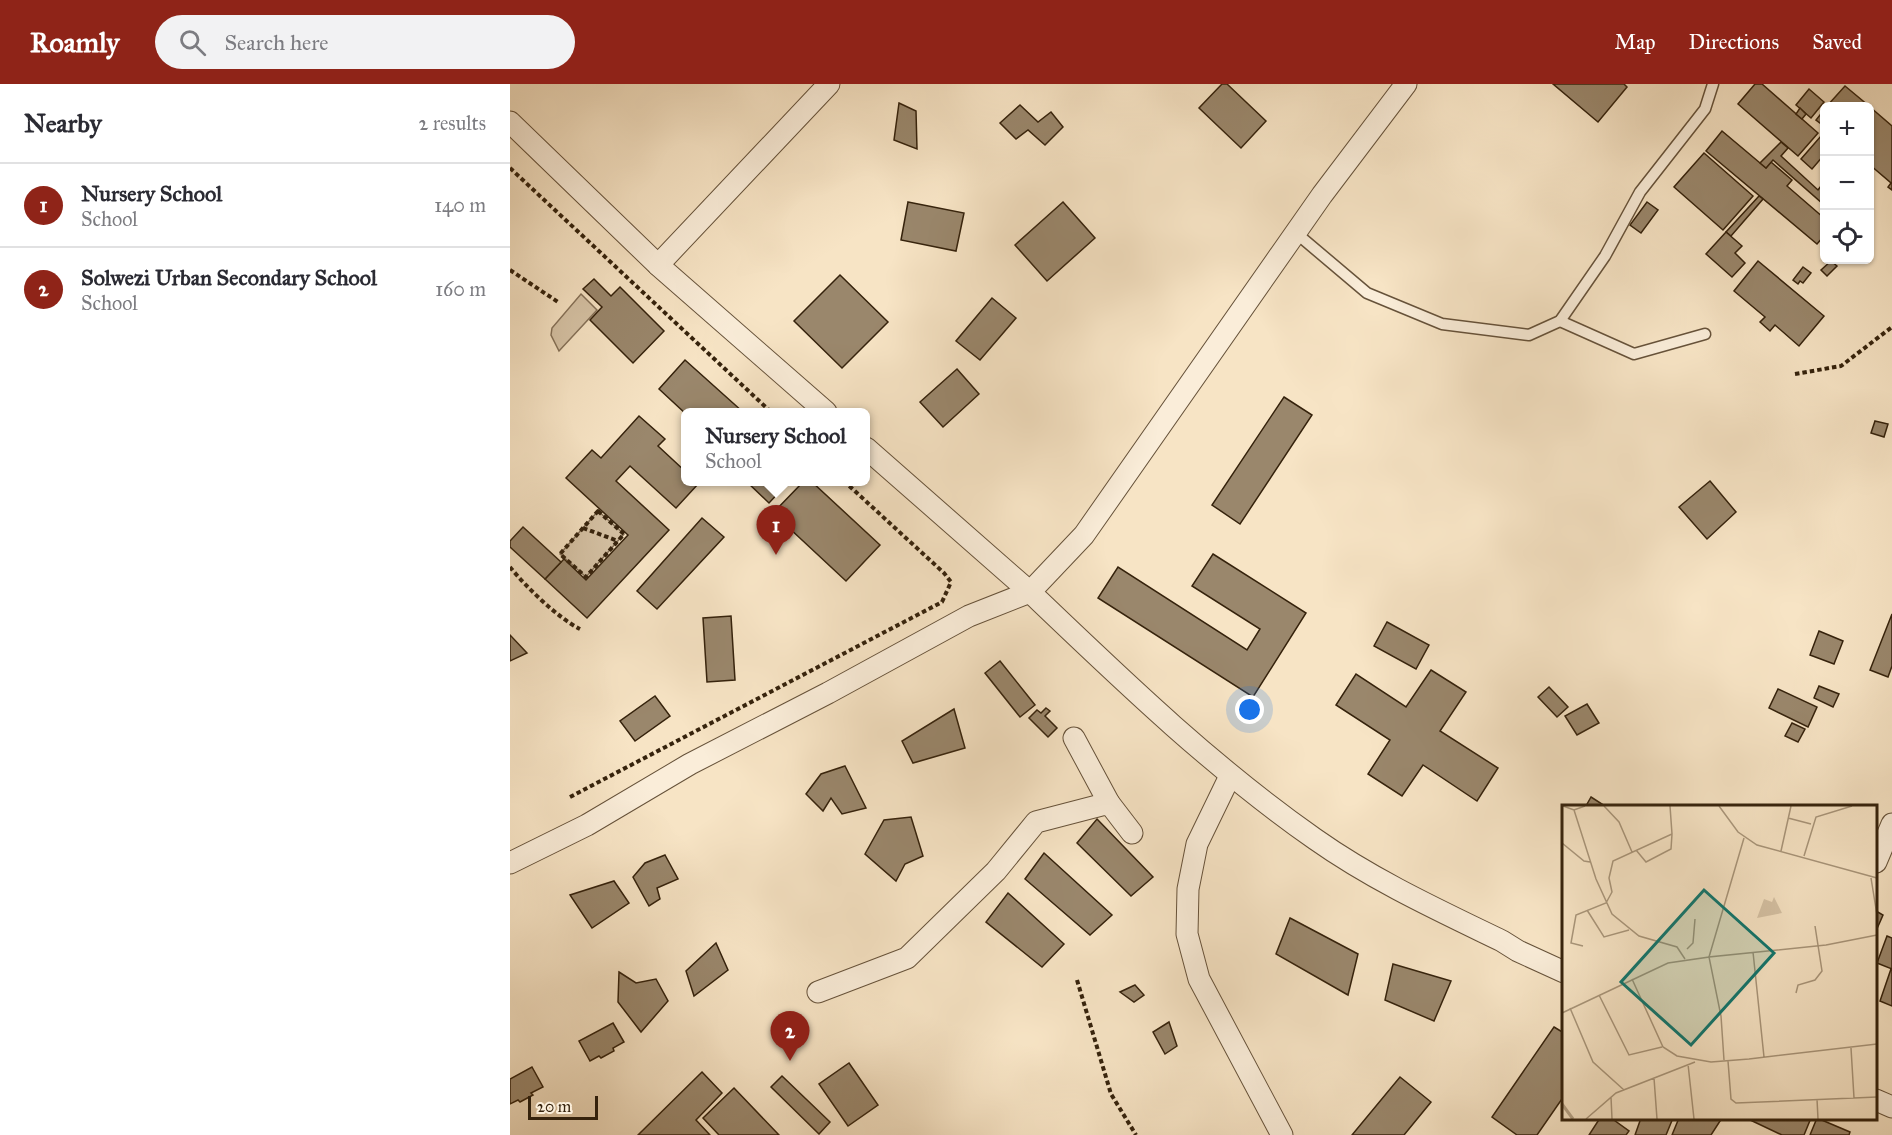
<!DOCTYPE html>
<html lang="en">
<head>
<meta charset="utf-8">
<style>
	body { margin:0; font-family:"IM FELL Great Primer",serif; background:#f2f2f3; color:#2b2b33 }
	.controls { position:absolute; right:18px; top:18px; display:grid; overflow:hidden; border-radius:9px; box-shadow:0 2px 4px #0004 }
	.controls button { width:54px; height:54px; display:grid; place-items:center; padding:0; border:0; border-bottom:2px solid #e1e1e2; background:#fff; color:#2b2b33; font:30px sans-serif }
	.scale { position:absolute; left:18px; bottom:15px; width:70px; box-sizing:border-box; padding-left:6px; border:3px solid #35220c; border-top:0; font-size:16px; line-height:21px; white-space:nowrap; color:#35220c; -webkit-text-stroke:4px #faedd9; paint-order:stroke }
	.you { position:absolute; left:740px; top:626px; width:21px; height:21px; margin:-15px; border:4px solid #fff; border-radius:50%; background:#1a73e8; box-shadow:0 0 0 9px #1a73e833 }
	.badge { display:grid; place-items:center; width:39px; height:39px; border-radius:50%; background:#8f2418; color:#fff; font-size:20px; font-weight:700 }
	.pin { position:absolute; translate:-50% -50px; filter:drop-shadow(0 2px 3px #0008) }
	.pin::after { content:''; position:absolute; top:32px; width:21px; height:18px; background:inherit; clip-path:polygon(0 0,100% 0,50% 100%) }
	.popup { position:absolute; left:171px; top:324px; width:189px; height:78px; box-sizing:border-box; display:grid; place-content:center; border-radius:9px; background:#fff; filter:drop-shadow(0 2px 4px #0005); font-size:20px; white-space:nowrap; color:#7c7c81 }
	.popup b { font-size:22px; color:#2b2b33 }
	.popup::after { content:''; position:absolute; left:50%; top:100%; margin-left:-12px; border:12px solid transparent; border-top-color:#fff }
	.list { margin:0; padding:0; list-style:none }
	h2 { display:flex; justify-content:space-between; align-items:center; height:78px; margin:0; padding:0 24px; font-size:26px }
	h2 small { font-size:20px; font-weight:400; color:#7c7c81 }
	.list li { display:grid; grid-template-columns:39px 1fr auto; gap:18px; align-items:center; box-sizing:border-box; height:84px; padding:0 24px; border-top:2px solid #e1e1e2 }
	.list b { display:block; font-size:22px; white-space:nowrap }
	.list p { margin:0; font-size:20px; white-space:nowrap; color:#7c7c81 }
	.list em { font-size:20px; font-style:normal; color:#7c7c81 }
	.icon { flex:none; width:33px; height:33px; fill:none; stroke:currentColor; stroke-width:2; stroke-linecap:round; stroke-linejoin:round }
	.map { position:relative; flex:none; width:1382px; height:1051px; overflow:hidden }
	header { display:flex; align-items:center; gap:36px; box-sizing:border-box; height:84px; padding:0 30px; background:#8f2418; color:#fff }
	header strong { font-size:28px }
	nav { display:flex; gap:33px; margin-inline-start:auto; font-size:21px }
	.search { width:420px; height:54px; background:#f2f2f3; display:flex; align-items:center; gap:15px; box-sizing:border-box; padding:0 21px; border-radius:33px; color:#7c7c81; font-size:22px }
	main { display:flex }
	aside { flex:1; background:#fff }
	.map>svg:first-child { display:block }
	.green { fill:#d6c3a6; stroke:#867259; stroke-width:1.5 }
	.building { fill:#9a876c; stroke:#35220c; stroke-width:1.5 }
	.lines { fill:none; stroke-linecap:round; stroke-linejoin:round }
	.service-casing { stroke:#66523a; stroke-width:13 }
	.minor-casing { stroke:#66523a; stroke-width:23 }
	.path { stroke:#35220c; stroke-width:4; stroke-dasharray:4.5 3; stroke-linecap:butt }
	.service { stroke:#faedd9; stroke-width:10 }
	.minor { stroke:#faedd9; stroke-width:21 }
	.inset-river { fill:none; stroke:#b5a286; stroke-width:3 }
	.inset-road { fill:none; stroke:#a9967b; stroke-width:1.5 }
	.view { fill:#0f766e; fill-opacity:0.15; stroke:#0f766e; stroke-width:3 }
	.inset-edge { fill:none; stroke:#35220c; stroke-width:3 }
</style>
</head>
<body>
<header>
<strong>Roamly</strong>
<div class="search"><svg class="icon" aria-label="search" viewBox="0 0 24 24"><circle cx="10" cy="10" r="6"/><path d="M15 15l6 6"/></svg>Search here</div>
<nav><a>Map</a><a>Directions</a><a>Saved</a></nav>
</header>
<main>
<aside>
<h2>Nearby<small>2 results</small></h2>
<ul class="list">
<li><span class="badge">1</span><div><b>Nursery School</b><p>School</p></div><em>140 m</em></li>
<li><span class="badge">2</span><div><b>Solwezi Urban Secondary School</b><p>School</p></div><em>160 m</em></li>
</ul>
</aside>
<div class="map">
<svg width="1382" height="1051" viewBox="0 0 1382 1051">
	<rect width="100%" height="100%" fill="#f7e4c5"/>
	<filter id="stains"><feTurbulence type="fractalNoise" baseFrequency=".00333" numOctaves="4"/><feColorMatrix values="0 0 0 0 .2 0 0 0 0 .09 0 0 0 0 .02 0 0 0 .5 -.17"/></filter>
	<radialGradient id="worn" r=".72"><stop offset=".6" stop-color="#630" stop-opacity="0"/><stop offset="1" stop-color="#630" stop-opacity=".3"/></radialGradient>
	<g class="green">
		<path d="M71 210 87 226 49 267 41 251 42 244Z"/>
		<path d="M88 427 114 450 76 493 50 470Z"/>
	</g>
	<g class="building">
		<path d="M712 0H717L756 37 731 64 689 24Z"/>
		<path d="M1043 0H1114L1117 3 1088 38Z"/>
		<path d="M1245 0H1252L1308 49 1288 72 1228 20Z"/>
		<path d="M1335 2 1359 22H1317Z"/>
		<path d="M1299 5 1314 18 1301 34 1286 21Z"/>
		<path d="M389 19 406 27 407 65 384 56Z"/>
		<path d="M510 21 528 38 541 28 553 43 535 61 518 46 506 55 490 39Z"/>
		<path d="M1360 23 1382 42V106L1378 103 1381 99 1360 81Z"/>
		<path d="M1290 24 1296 30 1292 35 1286 30Z"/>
		<path d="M1314 26V42L1306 36Z"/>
		<path d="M1212 47 1256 84 1261 78 1282 96 1277 102 1314 134V152L1307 160 1196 67Z"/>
		<path d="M1311 52 1314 55V71L1302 85 1291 75Z"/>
		<path d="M1271 58 1278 64 1271 72 1308 106 1314 98V116L1312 119 1263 76 1256 84 1250 79Z"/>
		<path d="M1194 69 1243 112 1213 146 1164 103Z"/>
		<path d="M1249 112 1253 115 1221 152 1216 148Z"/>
		<path d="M398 118 454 129 446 167 391 156Z"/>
		<path d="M553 118 585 154 537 197 505 161Z"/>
		<path d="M1137 118 1148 126 1131 149 1120 141Z"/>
		<path d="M1216 148 1232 162 1225 169 1235 179 1222 193 1196 170Z"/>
		<path d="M1248 177 1314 232 1289 262 1265 241 1260 247 1250 238 1255 233 1224 207Z"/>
		<path d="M1321 177 1327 182 1317 192 1311 186Z"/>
		<path d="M1293 183 1301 189 1293 199 1290 197 1288 200 1283 196Z"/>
		<path d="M330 191 378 238 332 284 284 237Z"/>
		<path d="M84 195 101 212 110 203 154 247 123 279 80 236 92 223 73 205Z"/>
		<path d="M482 214 506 234 470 276 446 257Z"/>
		<path d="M175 276 233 328 176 330 149 305Z"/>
		<path d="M447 285 469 310 433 343 410 318Z"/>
		<path d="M774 313 802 331 730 440 702 421Z"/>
		<path d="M129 332 155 355 148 362 176 388V398H187L189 399 166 424 120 382 106 397 159 446 77 534 35 495 54 475 76 496 118 451 56 394 82 366 91 374Z"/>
		<path d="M1365 337 1378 340 1374 353 1361 349Z"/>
		<path d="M1200 397 1226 428 1197 455 1169 423Z"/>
		<path d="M237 398H264L272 405 259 419Z"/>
		<path d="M293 398H302L370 461 336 497 263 429Z"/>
		<path d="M192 434 214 453 147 525 127 507Z"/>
		<path d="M13 443 51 478 35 495 0 463V457Z"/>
		<path d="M703 470 796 529 743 613 588 514 608 483 737 566 750 545 682 502Z"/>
		<path d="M1382 530V582L1378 593 1360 586Z"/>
		<path d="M221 532 225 596 197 598 193 534Z"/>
		<path d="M877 538 919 561 906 585 864 562Z"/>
		<path d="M1309 547 1333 557 1324 580 1300 571Z"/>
		<path d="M0 551 17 569 0 577Z"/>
		<path d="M490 577 525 621 510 633 475 589Z"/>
		<path d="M921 586 956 608 930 647 988 684 967 717 913 681 892 712 858 690 880 656 826 621 846 590 896 623Z"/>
		<path d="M1309 602 1329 610 1323 623 1304 614Z"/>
		<path d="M1039 603 1058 623 1047 633 1028 613Z"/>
		<path d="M1268 605 1307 623 1298 643 1259 624Z"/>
		<path d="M145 612 160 632 125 657 110 637Z"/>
		<path d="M1077 620 1089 639 1067 651 1055 632Z"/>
		<path d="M536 624 540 627 535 632 547 644 538 653 519 634 527 626 531 629Z"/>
		<path d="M444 625 455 664 403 679 392 657Z"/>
		<path d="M1282 639 1295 645 1288 658 1275 652Z"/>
		<path d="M335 682 356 724 332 730 321 714 313 727 296 710 311 690Z"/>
		<path d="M1081 713 1095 722H1076Z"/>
		<path d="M401 733 413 772 395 780 386 797 355 770 374 736Z"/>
		<path d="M587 735 643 793 621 812 567 759Z"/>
		<path d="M534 769 602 831 580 851 515 795Z"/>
		<path d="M155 771 168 795 147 804 150 815 139 822 123 793 135 779Z"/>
		<path d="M104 797 119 819 82 844 60 811Z"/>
		<path d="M498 809 554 860 532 883 476 838Z"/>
		<path d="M1366 827 1373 831 1366 847Z"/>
		<path d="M780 834 848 870 838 911 766 870Z"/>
		<path d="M1377 852 1382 854V885L1367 879Z"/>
		<path d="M206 859 218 886 184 912 176 887Z"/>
		<path d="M883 880 941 897 924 937 875 916Z"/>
		<path d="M1381 885 1382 886V922L1370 917Z"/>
		<path d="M109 888 126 899 146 895 158 917 131 948 108 918Z"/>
		<path d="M625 901 634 911 624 918 610 908Z"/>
		<path d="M659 938 667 962 655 970 643 948Z"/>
		<path d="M103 939 114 958 103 964 104 967 91 974 89 972 80 977 69 957Z"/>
		<path d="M1044 943 1054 949V1012L1027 1051H1007L982 1033Z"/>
		<path d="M339 979 368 1021 338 1042 309 1000Z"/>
		<path d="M22 983 33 1003 21 1009 23 1011 10 1018 8 1016 0 1020V995Z"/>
		<path d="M192 988 212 1009 186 1036 200 1051H128Z"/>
		<path d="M272 992 320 1038 309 1050 261 1003Z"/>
		<path d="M890 993 921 1018 894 1051H842Z"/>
		<path d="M224 1004 269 1051H209L193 1034Z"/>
		<path d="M1090 1034H1101L1119 1047 1116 1051H1079Z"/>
		<path d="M1131 1034H1163L1156 1051H1125Z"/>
		<path d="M1169 1034H1212L1201 1051H1162Z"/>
		<path d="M1236 1034H1301L1294 1051H1272Z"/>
		<path d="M1307 1034 1340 1048 1339 1051H1300Z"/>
	</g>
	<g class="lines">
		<defs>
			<g id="service">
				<path d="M786 149 857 209 932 240 1019 251 1050 237 1095 172 1130 108 1195 25 1203 0"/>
				<path d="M1050 237 1124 270 1195 250"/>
			</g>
			<g id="minor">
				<path d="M0 38 148 181 316 328"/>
				<path d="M148 181 319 0"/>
				<path d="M356 364 520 508 574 451 812 111 896 0"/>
				<path d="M564 654 599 719"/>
				<path d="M720 692 687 760 678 805 677 850 689 895 772 1051"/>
				<path d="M1366 778 1382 740"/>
				<path d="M0 779 77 741 180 680 318 609 459 532 520 508C611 595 702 683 805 755 863 796 928 826 992 857L1008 867 1054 888"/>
				<path d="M308 908 397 874 486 787 526 738 599 719 622 749"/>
				<path d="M1366 1016 1382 1023"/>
			</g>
		</defs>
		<use href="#service" class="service-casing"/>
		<use href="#minor" class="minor-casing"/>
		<g class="path">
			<path d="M0 84 261 328"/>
			<path d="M0 186 48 218"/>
			<path d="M1285 290 1331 282 1382 243"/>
			<path d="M88 427 114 450 76 493 50 470Z"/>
			<path d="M73 444 108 457"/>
			<path d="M0 483C16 503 48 534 70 545"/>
			<path d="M60 713 432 518 441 498 434 489 335 398"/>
			<path d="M567 896 601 1010 626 1051"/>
		</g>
		<use href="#service" class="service"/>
		<use href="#minor" class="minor"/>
	</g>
	<g transform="translate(1052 721)">
		<rect width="315" height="315" fill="#f7e4c5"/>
		<path d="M212 92 220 108 195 113 202 94 210 97Z" fill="#d6c3a6"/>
		<path class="inset-river" d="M0 299 11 314"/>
		<path class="inset-road" d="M1 1 12 5 23 1M42 1 57 17 70 47M157 1 176 27 195 40 315 73M12 5 34 74 50 109 77 131 115 142 123 154M226 13 249 19M0 38 22 56 28 57M74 45 84 57 109 44 110 29M219 46 229 1M242 51 254 12 290 1M309 73 315 110M25 105 42 132 67 125M21 141 9 138 14 110 44 98 50 87 47 73 51 56 110 29 108 1M125 144 131 138 133 114M191 147 202 252M70 174 101 242 115 251 149 257 187 254 315 239M234 188 236 180 253 175 260 166 253 121M37 190 67 250 100 242M8 203 31 257 62 285M0 208 106 158 147 152 182 33M289 243 292 293M162 255 159 211 147 152 264 140 315 130M166 256 169 294 174 298 315 292M126 259 132 314M92 273 95 314M49 292 50 314M255 294 256 314M24 314 54 288 133 257"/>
		<path class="view" d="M142 85 212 148 129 240 59 177Z"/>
		<rect width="315" height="315" class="inset-edge"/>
	</g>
	<rect width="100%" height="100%" filter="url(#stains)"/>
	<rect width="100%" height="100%" fill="url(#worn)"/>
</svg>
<div class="controls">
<button>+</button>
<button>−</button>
<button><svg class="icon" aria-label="locate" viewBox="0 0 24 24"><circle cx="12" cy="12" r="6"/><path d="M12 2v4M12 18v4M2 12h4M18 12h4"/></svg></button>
</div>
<div class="scale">20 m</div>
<div class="you"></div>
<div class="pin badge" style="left:266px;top:471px">1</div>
<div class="popup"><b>Nursery School</b>School</div>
<div class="pin badge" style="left:280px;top:977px">2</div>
</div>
</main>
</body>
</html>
